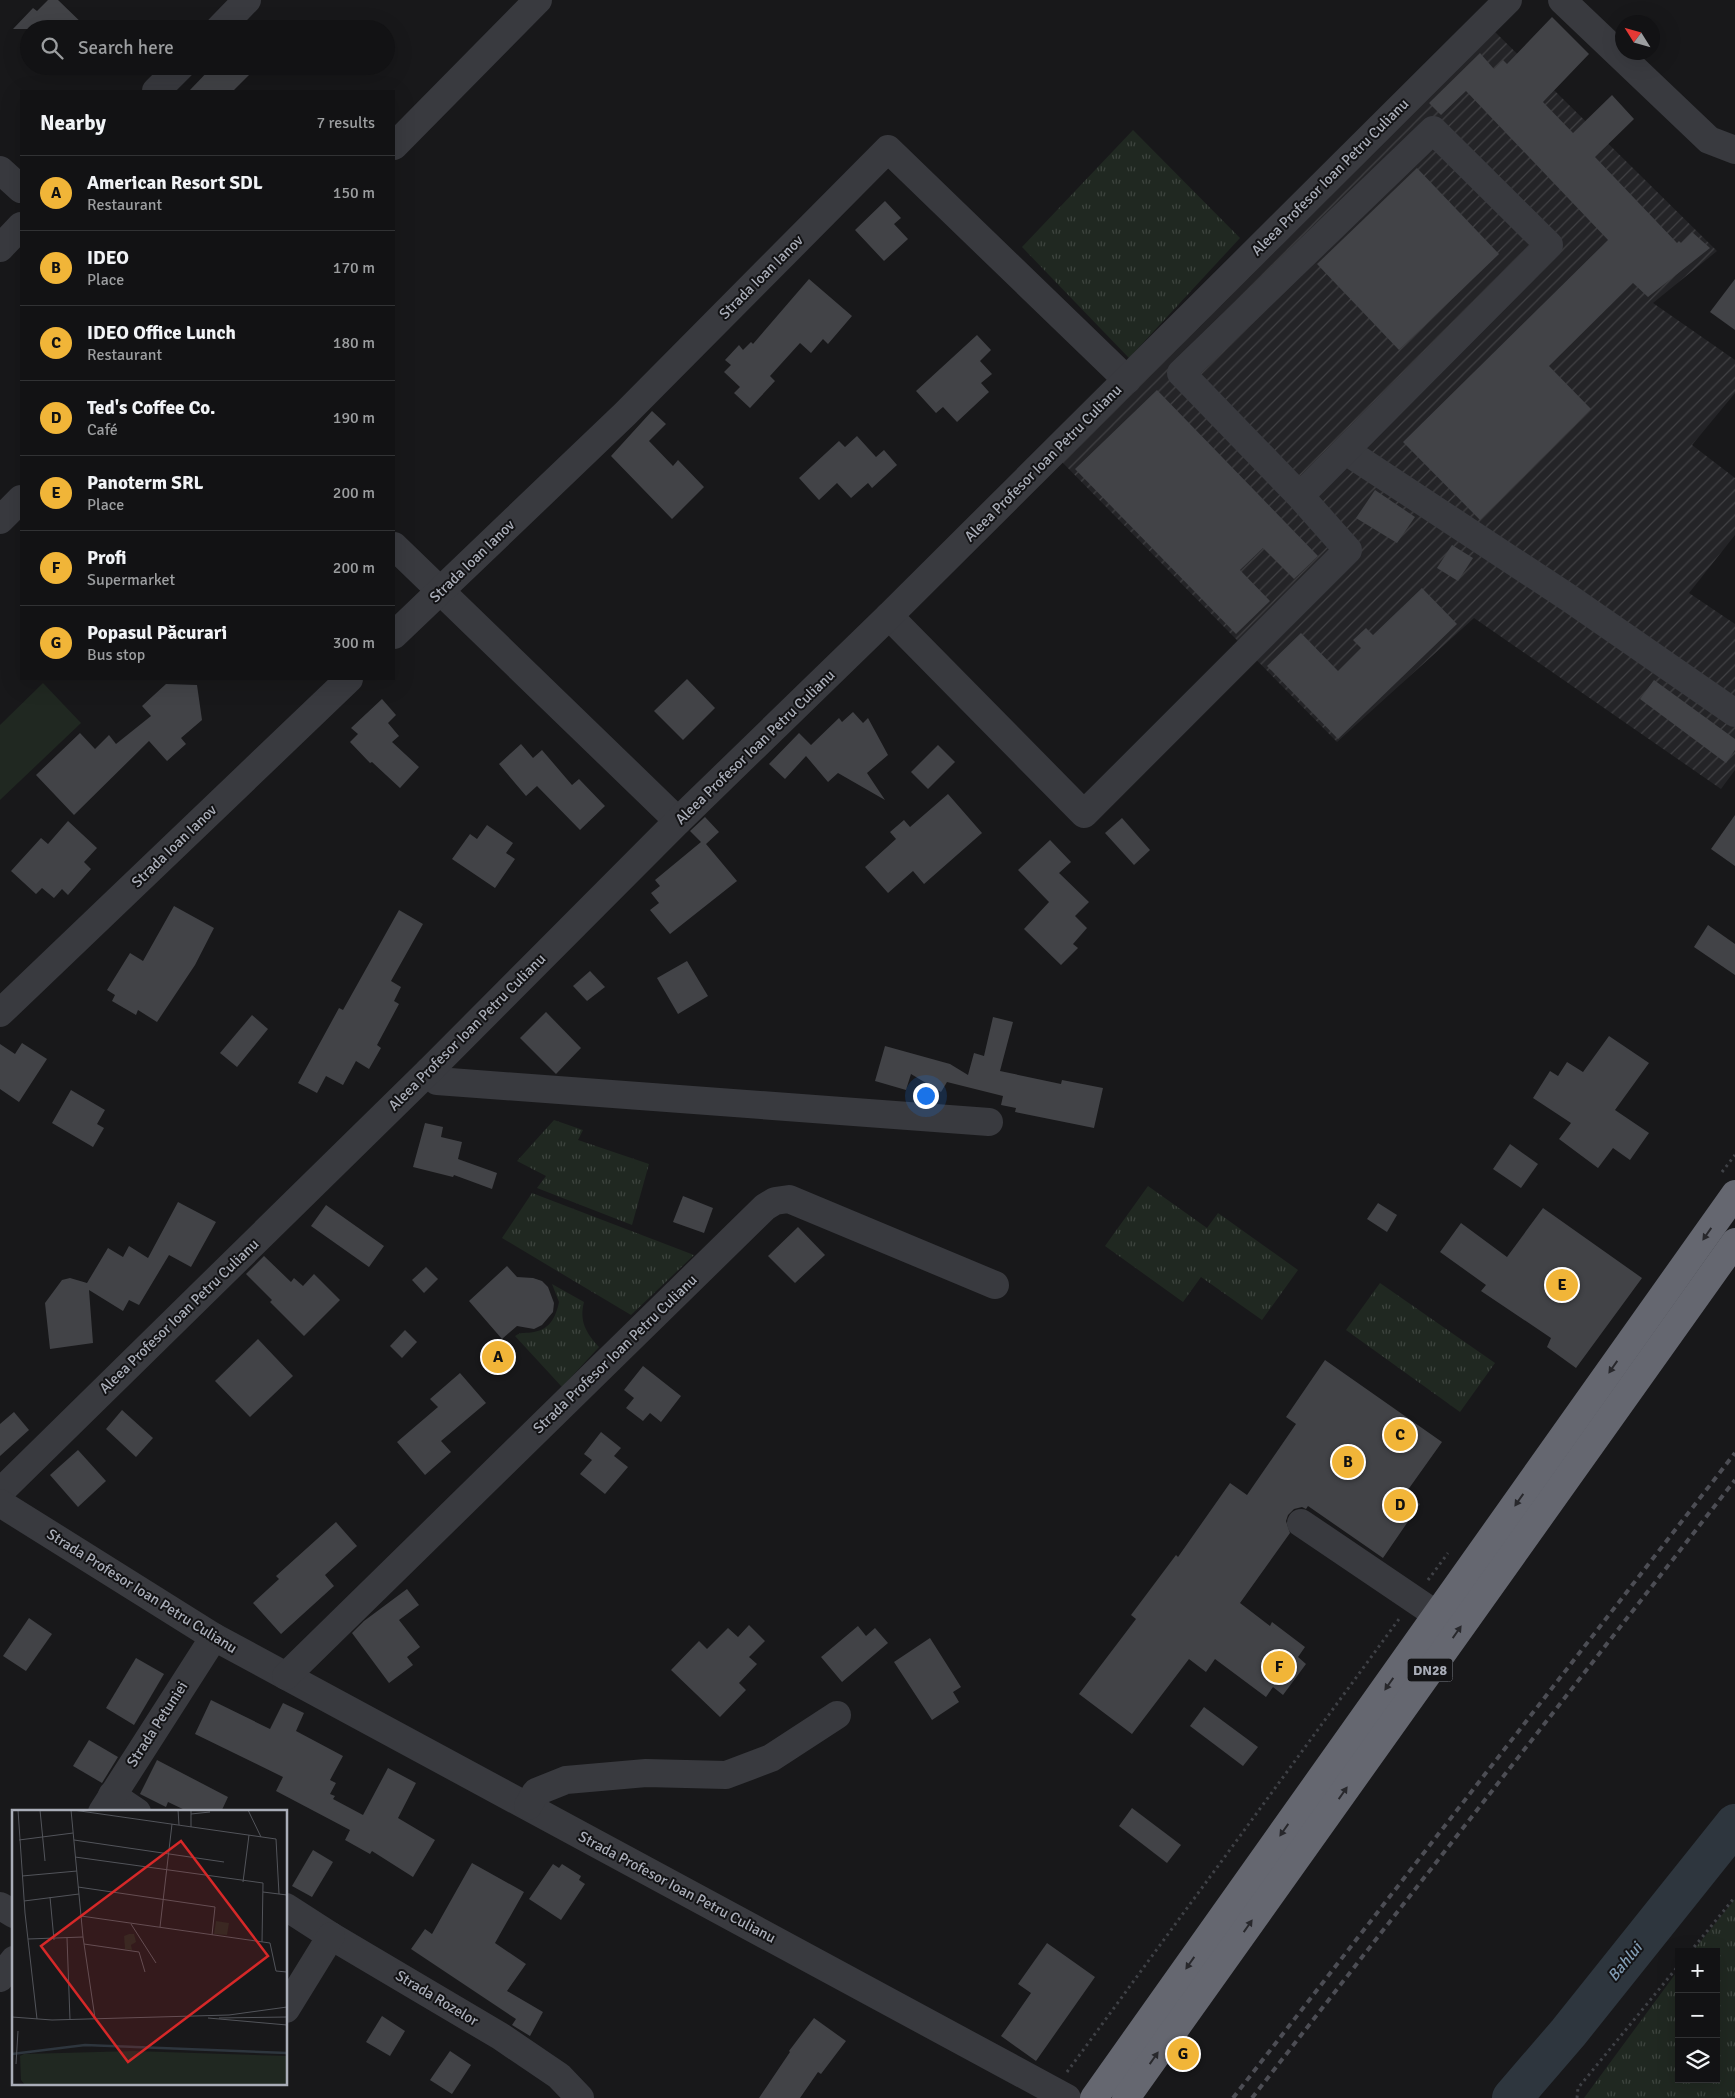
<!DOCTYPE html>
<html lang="en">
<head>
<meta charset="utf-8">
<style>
	body { margin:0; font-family:Signika,sans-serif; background:#1b1b1d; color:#f1f3f6 }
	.controls { position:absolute; right:15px; bottom:15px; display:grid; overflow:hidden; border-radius:0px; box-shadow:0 5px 20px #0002 }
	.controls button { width:45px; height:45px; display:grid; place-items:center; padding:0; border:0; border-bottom:1px solid #313234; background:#121214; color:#f1f3f6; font:25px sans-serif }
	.compass { position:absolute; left:1615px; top:15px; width:45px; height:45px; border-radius:50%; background:#121214; box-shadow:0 5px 20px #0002; rotate:307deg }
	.you { position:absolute; left:925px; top:1095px; width:18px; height:18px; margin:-12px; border:4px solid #fff; border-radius:50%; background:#1a73e8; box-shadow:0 0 0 8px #1a73e833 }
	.badge { display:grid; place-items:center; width:32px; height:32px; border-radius:50%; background:#f1b538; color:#111; font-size:16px; font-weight:700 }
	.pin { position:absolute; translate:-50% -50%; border:2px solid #fff; box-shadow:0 1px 5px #0006 }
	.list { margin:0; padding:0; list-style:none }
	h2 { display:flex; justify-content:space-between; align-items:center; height:65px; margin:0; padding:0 20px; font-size:21px }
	h2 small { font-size:16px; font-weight:400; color:#9c9ea0 }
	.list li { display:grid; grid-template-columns:32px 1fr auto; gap:15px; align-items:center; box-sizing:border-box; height:75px; padding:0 20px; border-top:1px solid #313234 }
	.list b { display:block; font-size:19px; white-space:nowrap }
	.list p { margin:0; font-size:16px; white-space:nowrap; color:#9c9ea0 }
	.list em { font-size:16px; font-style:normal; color:#9c9ea0 }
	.icon { flex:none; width:28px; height:28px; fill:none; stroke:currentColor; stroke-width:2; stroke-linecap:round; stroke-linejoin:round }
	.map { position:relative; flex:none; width:1735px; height:2098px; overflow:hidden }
	.search { position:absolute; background:#121214; box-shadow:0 5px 20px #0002; left:20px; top:20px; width:375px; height:55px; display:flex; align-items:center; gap:12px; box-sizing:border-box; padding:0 18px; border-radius:28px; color:#9c9ea0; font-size:19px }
	.panel { position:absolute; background:#121214; box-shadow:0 5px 20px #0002; left:20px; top:90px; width:375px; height:590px; border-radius:0px }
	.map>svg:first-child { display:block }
	.industrial { fill:url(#industrial-furrows) }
	.grass { fill:url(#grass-tufts) }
	.garden { fill:#202821 }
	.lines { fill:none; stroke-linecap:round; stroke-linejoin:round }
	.river { stroke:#2e363e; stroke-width:40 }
	.building { fill:#424347 }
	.path { stroke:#3f4146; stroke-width:3; stroke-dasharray:2.5 4; stroke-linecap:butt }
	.minor { stroke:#393a3f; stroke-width:28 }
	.highway { stroke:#656770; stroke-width:28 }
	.rail { stroke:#4c4d54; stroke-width:4; stroke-dasharray:6 5; stroke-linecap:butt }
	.oneway { fill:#28282c }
	.labels { text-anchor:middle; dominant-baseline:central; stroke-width:4; stroke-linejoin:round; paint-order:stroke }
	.shield { fill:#131315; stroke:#7d8088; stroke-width:1 }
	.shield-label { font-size:14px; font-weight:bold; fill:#aaaeb9 }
	.street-label { font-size:15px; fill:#aaaeb9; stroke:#131315 }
	.water-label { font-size:16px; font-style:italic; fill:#819cb4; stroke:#131315 }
	.inset-river { fill:none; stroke:#2e363e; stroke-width:2.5 }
	.inset-road { fill:none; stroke:#52545a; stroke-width:1 }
	.view { fill:#d62828; fill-opacity:0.15; stroke:#d62828; stroke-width:2.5 }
	.inset-edge { fill:none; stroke:#aaaeb9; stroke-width:2.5 }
</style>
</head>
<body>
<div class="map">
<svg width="1735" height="2098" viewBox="0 0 1735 2098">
	<defs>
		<pattern id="industrial-furrows" width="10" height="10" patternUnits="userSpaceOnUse" patternTransform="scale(1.25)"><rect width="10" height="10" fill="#242427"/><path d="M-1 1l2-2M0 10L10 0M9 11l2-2" fill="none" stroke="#414144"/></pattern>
		<pattern id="grass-tufts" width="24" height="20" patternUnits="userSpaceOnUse" patternTransform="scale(1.25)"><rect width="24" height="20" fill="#202821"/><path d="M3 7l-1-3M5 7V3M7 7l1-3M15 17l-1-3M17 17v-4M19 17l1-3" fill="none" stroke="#3e453f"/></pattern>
	</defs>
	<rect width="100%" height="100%" fill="#18181a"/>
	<path class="industrial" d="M1495 32 1717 251 1653 303 1735 360V393L1692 445 1735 478V535L1689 593 1735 624V770L1721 789 1474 618 1337 742 1060 460Z"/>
	<g class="grass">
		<path d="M1133 130 1240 238 1129 358 1022 247Z"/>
		<path d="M554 1120 583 1130 578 1140 649 1164 632 1225 537 1188 546 1176 517 1161Z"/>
		<path d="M1148 1186 1207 1228 1218 1213 1298 1270 1262 1320 1201 1277 1183 1302 1105 1246Z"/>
		<path d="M532 1193 694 1255 631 1315 502 1238Z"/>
		<path d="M1380 1283 1495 1363 1460 1412 1346 1330Z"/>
		<path d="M552 1284 584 1302C579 1321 586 1333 599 1347L562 1387 515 1336C522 1331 526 1334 534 1332 550 1329 556 1317 559 1302Z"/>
		<path d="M1735 1899V2098H1584L1679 1969V2079H1716V1952H1692Z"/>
	</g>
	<path class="garden" d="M43 683 81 723 0 800V725Z"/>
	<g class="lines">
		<path class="river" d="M1512 2098 1568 2033 1735 1824"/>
	</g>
	<g class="building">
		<path d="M48 0H58L88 29H13L33 8 37 11Z"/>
		<path d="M1552 17 1589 54 1543 102 1573 133 1612 95 1634 119 1595 157 1677 243 1679 241 1681 243 1692 232 1710 248 1648 297 1633 283 1549 366 1591 409 1480 520 1403 442 1608 240 1466 91 1441 115 1429 103 1480 53 1494 69 1503 60 1507 64Z"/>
		<path d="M213 66H258L233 91H189Z"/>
		<path d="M1417 168 1499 254 1399 350 1317 264Z"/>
		<path d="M885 201 901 218 894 224 908 239 884 261 855 230Z"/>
		<path d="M809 279 852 316 828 344 823 339 811 353 800 343 770 376 775 381 750 408 734 393 740 387 724 372 731 365 725 360 739 345 743 350 751 342 753 344Z"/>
		<path d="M1735 279V330L1710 312Z"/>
		<path d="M977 335 991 350 980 361 992 374 981 383 989 392 957 422 943 407 936 413 916 391Z"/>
		<path d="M1157 390 1318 556 1294 579 1263 548 1240 570 1270 601 1236 634 1075 469Z"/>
		<path d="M652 411 666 424 649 441 673 466 678 460 704 487 672 519 611 456Z"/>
		<path d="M857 436 876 457 884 450 897 465 872 488 868 483 851 498 837 483 819 500 799 478 839 441 845 447Z"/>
		<path d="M1375 490 1415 517 1397 543 1356 518Z"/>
		<path d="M1452 545 1473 558 1458 581 1437 568Z"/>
		<path d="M1422 588 1457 624 1338 739 1267 666 1301 633 1338 671 1361 648 1353 640 1366 628 1373 635Z"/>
		<path d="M687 679 715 708 683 740 654 711Z"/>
		<path d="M1654 680 1735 739V750L1726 763 1640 699Z"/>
		<path d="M166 684 197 685 202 720 181 738 186 744 167 761 149 741 74 815 36 775 80 733 95 749 109 735 116 744 151 716 142 706Z"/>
		<path d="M382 699 396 715 388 723 399 736 392 742 419 767 400 788 372 762 370 763 350 742 358 734 351 728Z"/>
		<path d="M853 712 863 723 868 718 888 755 867 773 885 800 838 773 828 782 806 756 785 779 769 764 799 733 811 745 839 718 842 722Z"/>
		<path d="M521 744 533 758 542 750 572 785 579 779 605 806 580 830 537 786 526 796 499 764Z"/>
		<path d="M938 745 955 762 928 789 911 772Z"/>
		<path d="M948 794 982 833 924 884 913 871 888 893 865 867 896 839 890 832 904 820 910 827Z"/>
		<path d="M1735 815V866L1711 849Z"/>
		<path d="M705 817 719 832 706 844 737 881 670 934 650 910 659 903 651 893 660 886 655 880 701 842 690 831Z"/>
		<path d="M1122 818 1150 850 1134 865 1105 833Z"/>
		<path d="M68 821 97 848 84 862 91 869 68 895 62 889 54 898 42 888 36 894 11 871 41 838 48 844Z"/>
		<path d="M487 825 513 843 506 853 515 859 495 888 452 859 470 834 477 839Z"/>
		<path d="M1050 840 1071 862 1059 873 1089 902 1075 916 1087 928 1073 944 1078 948 1061 965 1024 929 1049 902 1018 870Z"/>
		<path d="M174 906 214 928 195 965 157 1022 138 1010 136 1015 112 1001 115 995 107 990 130 953 143 961Z"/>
		<path d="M399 910 423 924 391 981 401 987 394 1001 399 1004 377 1045 381 1048 369 1069 356 1061 343 1085 326 1076 317 1093 298 1083 339 1008 343 1010Z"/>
		<path d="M1708 925 1735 944V975L1694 947Z"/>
		<path d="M687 961 708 996 678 1014 657 978Z"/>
		<path d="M590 971 605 987 587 1001 573 986Z"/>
		<path d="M546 1012 581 1048 556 1074 520 1038Z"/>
		<path d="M252 1015 268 1029 237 1067 220 1053Z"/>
		<path d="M993 1017 1013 1022 1000 1071 1061 1084 1062 1080 1103 1088 1094 1128 1015 1112 1016 1108 1001 1105 1003 1096 947 1082 941 1092 911 1074 906 1090 875 1081 885 1046 950 1064 968 1075 974 1053 984 1056Z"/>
		<path d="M1609 1036 1649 1063 1615 1110 1649 1133 1630 1160 1613 1148 1598 1168 1559 1139 1571 1123 1533 1098 1550 1071 1558 1076 1567 1062 1583 1072Z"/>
		<path d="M22 1043 47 1059 19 1102 0 1089V1044L15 1054Z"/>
		<path d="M71 1090 105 1110 97 1124 104 1128 93 1147 52 1123Z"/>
		<path d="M425 1123 443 1127 441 1137 462 1142 458 1159 497 1173 492 1189 454 1175 453 1177 413 1167Z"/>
		<path d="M1510 1144 1538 1164 1521 1188 1493 1169Z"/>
		<path d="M683 1196 713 1208 704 1233 673 1222Z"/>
		<path d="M178 1202 216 1222 191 1267 169 1255 139 1305 129 1300 123 1311 89 1290 93 1343 50 1349 45 1303 62 1280 70 1278 87 1283 108 1248 123 1257 129 1246 148 1258Z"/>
		<path d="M1378 1203 1397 1215 1387 1232 1367 1219Z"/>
		<path d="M326 1205 384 1246 369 1267 311 1226Z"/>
		<path d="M1543 1208 1642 1278 1576 1368 1547 1347 1551 1338 1481 1291 1486 1285 1440 1252 1461 1223 1507 1257Z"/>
		<path d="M798 1227 825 1255 795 1283 768 1256Z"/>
		<path d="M264 1256 291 1282 294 1278 303 1286 314 1274 340 1300 304 1336 270 1302 272 1300 246 1274Z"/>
		<path d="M507 1266 517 1277 533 1278 542 1281 548 1287 554 1303 553 1312 542 1325 534 1329 517 1326 502 1339 469 1301Z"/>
		<path d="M426 1267 438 1279 424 1293 412 1280Z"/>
		<path d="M405 1330 417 1342 402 1358 390 1346Z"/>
		<path d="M258 1339 293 1376 250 1417 215 1381Z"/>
		<path d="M1325 1360 1442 1442 1405 1494 1420 1504 1383 1558 1308 1506 1306 1509 1302 1507 1294 1509 1288 1515 1286 1521 1290 1533 1240 1603 1270 1626 1272 1622 1305 1647 1298 1657 1306 1664 1283 1695 1273 1687 1266 1697 1215 1659 1206 1672 1189 1659 1132 1734 1079 1694 1136 1619 1131 1615 1176 1555 1178 1557 1230 1483 1247 1495 1296 1424 1286 1417Z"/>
		<path d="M643 1366 681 1396 661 1422 650 1413 643 1421 626 1408 634 1398 624 1390Z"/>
		<path d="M460 1373 486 1403 441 1441 451 1452 425 1475 397 1442 438 1407 430 1399Z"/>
		<path d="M122 1410 153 1438 136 1457 106 1429Z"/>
		<path d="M14 1412 29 1430 0 1456V1424Z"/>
		<path d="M601 1432 621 1448 614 1456 628 1467 605 1494 580 1474 592 1460 584 1454Z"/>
		<path d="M78 1450 106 1481 78 1507 50 1475Z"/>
		<path d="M336 1522 357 1546 325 1575 334 1586 281 1634 253 1603 279 1579 276 1576Z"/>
		<path d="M407 1589 419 1605 399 1620 420 1647 407 1657 413 1665 389 1683 352 1633 364 1621Z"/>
		<path d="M29 1618 52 1634 26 1671 3 1656Z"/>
		<path d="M749 1625 765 1641 749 1657 757 1664 739 1683 746 1690 720 1717 671 1670 699 1641 707 1649 728 1628 738 1637Z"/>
		<path d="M858 1626 866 1636 875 1628 888 1643 842 1682 821 1657Z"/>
		<path d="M930 1638 961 1687 953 1692 959 1702 932 1720 894 1662Z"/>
		<path d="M136 1658 164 1674 134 1725 106 1708Z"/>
		<path d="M211 1700 270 1729 283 1703 304 1713 296 1731 343 1756 330 1780 336 1783 330 1794 335 1796 333 1799 363 1815 388 1768 416 1783 398 1818 435 1840 413 1877 372 1851 370 1854 345 1840 350 1830 276 1791 283 1777 195 1734Z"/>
		<path d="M1204 1707 1258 1747 1243 1766 1190 1726Z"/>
		<path d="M89 1740 118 1757 102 1783 73 1766Z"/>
		<path d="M157 1760 228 1797 221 1812H189L168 1802 166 1807 140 1794Z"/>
		<path d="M1132 1808 1181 1845 1167 1863 1119 1826Z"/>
		<path d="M313 1850 333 1862 312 1897 292 1886Z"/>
		<path d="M472 1863 524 1892 495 1943 526 1964 507 1991 543 2012 530 2036 512 2025 516 2019 411 1949 425 1929 432 1934Z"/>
		<path d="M553 1864 559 1868 562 1864 581 1876 579 1880 585 1884 561 1920 529 1899Z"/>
		<path d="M1047 1943 1095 1977 1036 2061 1001 2036 1031 1993 1018 1984Z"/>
		<path d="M382 2016 405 2031 390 2056 366 2042Z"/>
		<path d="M814 2018 846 2041 821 2074 818 2072 800 2098H759L790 2052 789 2051Z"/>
		<path d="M450 2051 471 2065 452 2094 430 2080Z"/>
	</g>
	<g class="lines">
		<g class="path">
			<path d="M1722 1172 1735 1155"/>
			<path d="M1428 1580 1448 1553"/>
			<path d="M1690 1952 1735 1897"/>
			<path d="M1067 2072 1399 1619"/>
			<path d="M1577 2098 1578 2088 1679 1965"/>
		</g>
		<g class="minor">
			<path d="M1562 0 1709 140 1735 150"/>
			<path d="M219 29 247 0"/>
			<path d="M156 91 181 66"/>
			<path d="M394 146 538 0"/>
			<path d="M0 170 21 189"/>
			<path d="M0 248 21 226"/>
			<path d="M1346 451 1569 598 1735 713"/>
			<path d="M0 520 21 499"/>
			<path d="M394 546 678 821"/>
			<path d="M889 616 1084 814 1348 550 1300 496 1181 373 1433 130 1549 245 1300 496"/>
			<path d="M394 635 625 414 888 149 1127 380"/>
			<path d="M0 1013 349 679"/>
			<path d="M429 1071 437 1081 989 1122"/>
			<path d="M0 1492 429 1071 678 821 889 616 1508 0"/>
			<path d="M0 1503 214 1637 1067 2098"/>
			<path d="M1301 1523 1437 1615"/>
			<path d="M286 1676 765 1207 775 1201 789 1199 995 1285"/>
			<path d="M112 1795 137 1812"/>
			<path d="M528 1806 536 1792 566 1780 646 1773 726 1775 771 1758 837 1715"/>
			<path d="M102 1812 214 1637"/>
			<path d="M0 1906 14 1914"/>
			<path d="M286 1907 331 1936 500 2036 559 2076 580 2098"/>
			<path d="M0 1978 14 1960"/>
			<path d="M286 2009 331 1936"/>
		</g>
		<g class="highway">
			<path d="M1094 2098 1735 1194"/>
			<path d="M1126 2098 1735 1242"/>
		</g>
		<g class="rail">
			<path d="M1233 2098 1735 1453"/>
			<path d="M1252 2098 1735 1480"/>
		</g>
	</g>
	<defs><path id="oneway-solid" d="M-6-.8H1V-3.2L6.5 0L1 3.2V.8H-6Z" transform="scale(1.25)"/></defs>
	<g class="oneway">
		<use href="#oneway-solid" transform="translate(1707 1234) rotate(125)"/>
		<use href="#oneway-solid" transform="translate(1613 1367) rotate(125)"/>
		<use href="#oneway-solid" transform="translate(1519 1500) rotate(125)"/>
		<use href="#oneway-solid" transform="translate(1457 1632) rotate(-55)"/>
		<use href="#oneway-solid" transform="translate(1389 1684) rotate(125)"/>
		<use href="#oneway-solid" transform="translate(1343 1793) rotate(-55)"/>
		<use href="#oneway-solid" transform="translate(1284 1830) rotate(125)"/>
		<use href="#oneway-solid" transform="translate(1248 1926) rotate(-55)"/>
		<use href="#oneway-solid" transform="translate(1190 1963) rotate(125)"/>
		<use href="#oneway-solid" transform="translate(1154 2058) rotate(-55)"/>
	</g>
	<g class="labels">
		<rect class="shield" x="1407.5" y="1658.5" width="45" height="23" rx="4"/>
		<g class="shield-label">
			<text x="1430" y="1670">DN28</text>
		</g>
		<g class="street-label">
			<text transform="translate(1330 177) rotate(-45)">Aleea Profesor Ioan Petru Culianu</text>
			<text transform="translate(761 277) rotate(-45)">Strada Ioan Ianov</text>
			<text transform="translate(1043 463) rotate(-45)">Aleea Profesor Ioan Petru Culianu</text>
			<text transform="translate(472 561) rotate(-44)">Strada Ioan Ianov</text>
			<text transform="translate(755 747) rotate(-44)">Aleea Profesor Ioan Petru Culianu</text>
			<text transform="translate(174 846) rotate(-44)">Strada Ioan Ianov</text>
			<text transform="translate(467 1032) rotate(-45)">Aleea Profesor Ioan Petru Culianu</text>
			<text transform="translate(179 1316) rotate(-44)">Aleea Profesor Ioan Petru Culianu</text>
			<text transform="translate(615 1354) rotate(-44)">Strada Profesor Ioan Petru Culianu</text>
			<text transform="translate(142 1591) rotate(32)">Strada Profesor Ioan Petru Culianu</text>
			<text transform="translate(157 1724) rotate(-57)">Strada Petuniei</text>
			<text transform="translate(677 1887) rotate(28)">Strada Profesor Ioan Petru Culianu</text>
			<text transform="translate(437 1998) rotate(31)">Strada Rozelor</text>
		</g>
		<g class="water-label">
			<text transform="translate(1625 1962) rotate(-51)">Bahlui</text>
		</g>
	</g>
	<g transform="translate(12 1810)">
		<rect width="275" height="275" fill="#18181a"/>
		<path d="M204 111 217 113 215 125 202 124ZM117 124H122L124 132 119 135 120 140 113 139 112 126ZM122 241 275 246V275H13L9 270 8 246 12 244Z" fill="#202821"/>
		<path class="inset-river" d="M0 244 73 235 275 243"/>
		<path class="inset-road" d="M6 0 13 103 25 209M28 0 33 51M59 0 71 127 83 208M61 0 264 29 267 84M166 0 167 15M179 0V17M236 0 249 27M179 4 198 2M7 30 61 23M62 30 212 52M63 47 251 73 250 132M10 66 65 61M231 72 237 25M66 77 203 97 200 125M251 82 275 85M38 87 42 130M12 91 67 84M69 106 258 133 264 161 275 162M119 114 144 153M148 117 160 14M55 128 58 210M16 129 71 127M72 134 127 142 133 162M217 205 275 197M0 207 40 210 217 205M196 208 275 215M207 208 275 207M4 254 6 221"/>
		<path class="view" d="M169 31 256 146 116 252 29 136Z"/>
		<rect width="275" height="275" class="inset-edge"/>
	</g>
</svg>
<div class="controls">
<button>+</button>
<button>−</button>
<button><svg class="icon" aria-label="layers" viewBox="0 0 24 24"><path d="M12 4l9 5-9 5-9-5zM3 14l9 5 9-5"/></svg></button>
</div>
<svg class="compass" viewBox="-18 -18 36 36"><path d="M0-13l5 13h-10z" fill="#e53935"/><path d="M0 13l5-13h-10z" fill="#9c9ea0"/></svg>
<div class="you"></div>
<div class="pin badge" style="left:498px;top:1357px">A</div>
<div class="pin badge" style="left:1348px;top:1462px">B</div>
<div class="pin badge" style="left:1400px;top:1435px">C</div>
<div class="pin badge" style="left:1400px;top:1505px">D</div>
<div class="pin badge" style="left:1562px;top:1285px">E</div>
<div class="pin badge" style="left:1279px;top:1667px">F</div>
<div class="pin badge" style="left:1183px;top:2054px">G</div>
<div class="search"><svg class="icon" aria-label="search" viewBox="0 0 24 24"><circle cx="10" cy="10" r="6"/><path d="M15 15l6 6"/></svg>Search here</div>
<section class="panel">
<h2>Nearby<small>7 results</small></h2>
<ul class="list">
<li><span class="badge">A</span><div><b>American Resort SDL</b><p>Restaurant</p></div><em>150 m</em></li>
<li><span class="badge">B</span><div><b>IDEO</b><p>Place</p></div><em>170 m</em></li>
<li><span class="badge">C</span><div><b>IDEO Office Lunch</b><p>Restaurant</p></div><em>180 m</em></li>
<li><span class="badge">D</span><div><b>Ted's Coffee Co.</b><p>Café</p></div><em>190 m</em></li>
<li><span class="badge">E</span><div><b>Panoterm SRL</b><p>Place</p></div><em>200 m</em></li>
<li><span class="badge">F</span><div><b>Profi</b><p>Supermarket</p></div><em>200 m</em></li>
<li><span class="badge">G</span><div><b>Popasul Păcurari</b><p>Bus stop</p></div><em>300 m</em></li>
</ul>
</section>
</div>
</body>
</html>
